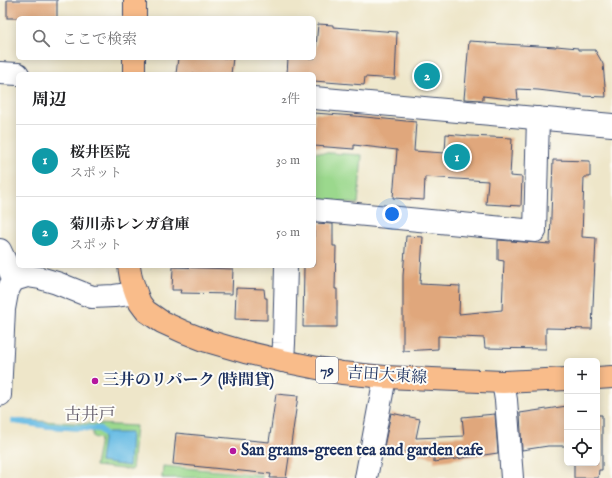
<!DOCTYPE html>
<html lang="ja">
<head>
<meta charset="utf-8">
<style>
	body { margin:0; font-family:"IM FELL English","Noto Serif JP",serif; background:#f6f6f6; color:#202124 }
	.controls { position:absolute; right:12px; bottom:12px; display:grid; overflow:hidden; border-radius:6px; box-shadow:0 2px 10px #0003 }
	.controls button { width:36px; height:36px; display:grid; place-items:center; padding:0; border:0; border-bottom:1px solid #e0e0e0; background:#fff; color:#202124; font:20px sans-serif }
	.you { position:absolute; left:392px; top:214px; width:14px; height:14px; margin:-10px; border:3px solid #fff; border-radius:50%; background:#1a73e8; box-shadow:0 0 0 6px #1a73e833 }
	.badge { display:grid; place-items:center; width:26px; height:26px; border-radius:50%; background:#b5179e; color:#fff; font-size:13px; font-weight:700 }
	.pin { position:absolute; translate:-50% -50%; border:2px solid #fff; box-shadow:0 1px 4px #0006 }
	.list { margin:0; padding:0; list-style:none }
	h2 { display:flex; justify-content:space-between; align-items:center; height:52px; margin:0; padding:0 16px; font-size:17px }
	h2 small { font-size:13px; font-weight:400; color:#757577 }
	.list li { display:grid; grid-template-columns:26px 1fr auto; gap:12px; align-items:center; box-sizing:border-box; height:72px; padding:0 16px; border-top:1px solid #e0e0e0 }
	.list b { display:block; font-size:15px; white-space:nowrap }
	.list p { margin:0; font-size:13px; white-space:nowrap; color:#757577 }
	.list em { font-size:13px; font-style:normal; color:#757577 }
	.icon { flex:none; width:22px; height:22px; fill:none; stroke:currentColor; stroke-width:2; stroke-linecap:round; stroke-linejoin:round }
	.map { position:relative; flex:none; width:612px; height:478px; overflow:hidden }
	.search { position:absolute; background:#fff; box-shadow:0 2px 10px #0003; left:16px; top:16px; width:300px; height:44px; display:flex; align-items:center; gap:10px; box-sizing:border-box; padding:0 14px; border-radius:6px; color:#757577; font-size:15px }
	.panel { position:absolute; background:#fff; box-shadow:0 2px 10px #0003; left:16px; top:72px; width:300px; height:196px; border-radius:6px }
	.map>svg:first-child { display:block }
	.green { fill:#9bd88d; stroke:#5b8476 }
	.water { fill:#68bce4; stroke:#4276a1 }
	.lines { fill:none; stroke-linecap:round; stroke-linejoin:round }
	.stream { stroke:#68bce4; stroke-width:6 }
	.building { fill:#e0a77c }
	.street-casing { stroke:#3b4a6e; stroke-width:24 }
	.primary-casing { stroke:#3b4a6e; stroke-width:24 }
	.street { stroke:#fff; stroke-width:22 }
	.primary { stroke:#f9bc8a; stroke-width:22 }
	.poi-dot { fill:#b5179e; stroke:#fdfcf7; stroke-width:1.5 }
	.labels { text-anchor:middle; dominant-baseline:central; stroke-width:4; stroke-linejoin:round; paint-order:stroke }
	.shield { fill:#fdfcf7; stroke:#5f6c8c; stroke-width:1 }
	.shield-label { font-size:15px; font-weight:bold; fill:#1b2f5e }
	.street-label { font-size:16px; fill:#1b2f5e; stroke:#fdfcf7 }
	.poi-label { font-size:16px; font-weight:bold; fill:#1b2f5e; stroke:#fdfcf7; text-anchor:start }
	.neighbourhood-label { font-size:17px; fill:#605968; stroke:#fdfcf7 }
</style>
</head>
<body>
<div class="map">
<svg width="612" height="478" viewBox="0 0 612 478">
	<rect width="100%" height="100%" fill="#fdfcf7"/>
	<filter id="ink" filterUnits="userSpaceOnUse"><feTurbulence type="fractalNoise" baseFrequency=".025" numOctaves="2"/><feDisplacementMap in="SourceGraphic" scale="8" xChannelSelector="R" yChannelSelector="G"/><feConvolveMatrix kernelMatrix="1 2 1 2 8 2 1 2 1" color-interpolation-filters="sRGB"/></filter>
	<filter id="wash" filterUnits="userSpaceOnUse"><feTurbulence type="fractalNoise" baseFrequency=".012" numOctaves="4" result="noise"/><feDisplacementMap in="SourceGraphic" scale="16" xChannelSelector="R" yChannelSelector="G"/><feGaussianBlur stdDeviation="0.9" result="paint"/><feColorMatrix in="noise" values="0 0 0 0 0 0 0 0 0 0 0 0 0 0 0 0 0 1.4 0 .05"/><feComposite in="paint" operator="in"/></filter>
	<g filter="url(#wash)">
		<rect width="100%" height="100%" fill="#eee6c9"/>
		<g class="green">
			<path d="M314 152 362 155 358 204 314 199Z"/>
			<path d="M15 419 37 421 136 426 132 470 95 466 100 439 93 437V431L47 428 14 423Z"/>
			<path d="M163 466 262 475V478H162Z"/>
		</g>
		<path class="water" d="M104 433H131L129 466 100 462Z"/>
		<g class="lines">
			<path class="stream" d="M14 421 49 426 100 429 104 433"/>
		</g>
		<g id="blocks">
			<g class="building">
				<rect x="7" y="0" width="50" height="18"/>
				<path d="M318 24 333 25V27L397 32 395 79 365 77 364 85 314 81V74H287L288 58H315Z"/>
				<path d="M469 41 486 42V43L556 47V46L578 48V50H595L603 64 606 97 581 96V95L538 90 517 89 518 100 483 96V100L464 99Z"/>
				<path d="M178 58H233L231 74H176Z"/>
				<path d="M314 113 355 116 416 122 414 151 445 153 446 134 470 136 512 138 510 176 522 177 521 206 486 204 488 181 425 177 424 200 393 198 397 150 354 145V149L314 146Z"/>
				<path d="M553 160 590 161V177H584L582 237 596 238 592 329 546 328V349L485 348 484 338 438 336V349L403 351V276L406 236 423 237 420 284 460 286 459 314 502 310 504 261 498 260V240L550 244Z"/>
				<path d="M314 223 333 224V246H336L335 289H337V327H303L304 266H314Z"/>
				<path d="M173 267 233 269 232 294 180 293 181 290H172Z"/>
				<path d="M236 288 264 289 265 298H267V320L235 319Z"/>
				<path d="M276 394 298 396 286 478H270L271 474 173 464 176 433 269 442Z"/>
				<path d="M567 406V446H548L522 450 520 413Z"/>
				<path d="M391 413 420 419 416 438 464 436 462 417 495 414 498 453 434 462V458L384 447Z"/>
				<path d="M597 415H602V470H599L598 478H574V463H597Z"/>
			</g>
		</g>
	</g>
	<g filter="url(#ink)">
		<use href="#blocks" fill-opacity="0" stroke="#3b4a6e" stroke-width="1"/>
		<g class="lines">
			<defs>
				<g id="street">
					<path d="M0 73 18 74"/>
					<path d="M314 98 612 125"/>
					<path d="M314 210 535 231 538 118"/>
					<path d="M0 250 14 280"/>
					<path d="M283 361 284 343 286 266"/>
					<path d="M503 382 506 400 512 478"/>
					<path d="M0 395 4 309 7 293 10 286 14 280 27 276 40 278 57 283 92 297 114 296 136 293"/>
					<path d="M366 478 385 377"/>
				</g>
				<g id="primary">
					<path d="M135 18V0"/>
					<path d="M134 74V58"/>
					<path d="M129 266 131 278 136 293 140 303 146 311 162 322 184 332 207 341 245 352 283 361 342 373 385 377 503 382 567 379"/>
					<path d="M597 378 612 377"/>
				</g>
			</defs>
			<use href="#street" class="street-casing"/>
			<use href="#primary" class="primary-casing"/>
			<use href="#street" class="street"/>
			<use href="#primary" class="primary"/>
		</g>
	</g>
	<g class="poi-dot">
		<circle cx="95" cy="381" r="4"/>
		<circle cx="233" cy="451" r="4"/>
	</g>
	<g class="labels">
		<rect class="shield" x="316" y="357" width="22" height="26" rx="3"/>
		<g class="shield-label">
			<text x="327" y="370">79</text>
		</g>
		<g class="street-label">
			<text transform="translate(387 376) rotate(4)">吉田大東線</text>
		</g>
		<g class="poi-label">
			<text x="103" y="381">三井のリパーク (時間貸)</text>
			<text x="241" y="451">San grams-green tea and garden cafe</text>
		</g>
		<g class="neighbourhood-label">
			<text x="90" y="415">古井戸</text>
		</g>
	</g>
</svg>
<div class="controls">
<button>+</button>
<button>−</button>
<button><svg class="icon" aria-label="locate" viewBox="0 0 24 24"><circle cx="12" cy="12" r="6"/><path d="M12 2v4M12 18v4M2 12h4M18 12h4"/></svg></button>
</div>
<div class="you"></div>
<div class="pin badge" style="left:457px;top:157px;background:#0f9aa8">1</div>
<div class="pin badge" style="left:427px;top:76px;background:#0f9aa8">2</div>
<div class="search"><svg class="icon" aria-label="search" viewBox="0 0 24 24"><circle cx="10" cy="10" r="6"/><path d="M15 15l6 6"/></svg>ここで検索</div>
<section class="panel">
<h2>周辺<small>2件</small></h2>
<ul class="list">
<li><span class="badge" style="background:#0f9aa8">1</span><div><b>桜井医院</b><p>スポット</p></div><em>30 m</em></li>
<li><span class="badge" style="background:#0f9aa8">2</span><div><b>菊川赤レンガ倉庫</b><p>スポット</p></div><em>50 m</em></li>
</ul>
</section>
</div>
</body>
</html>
